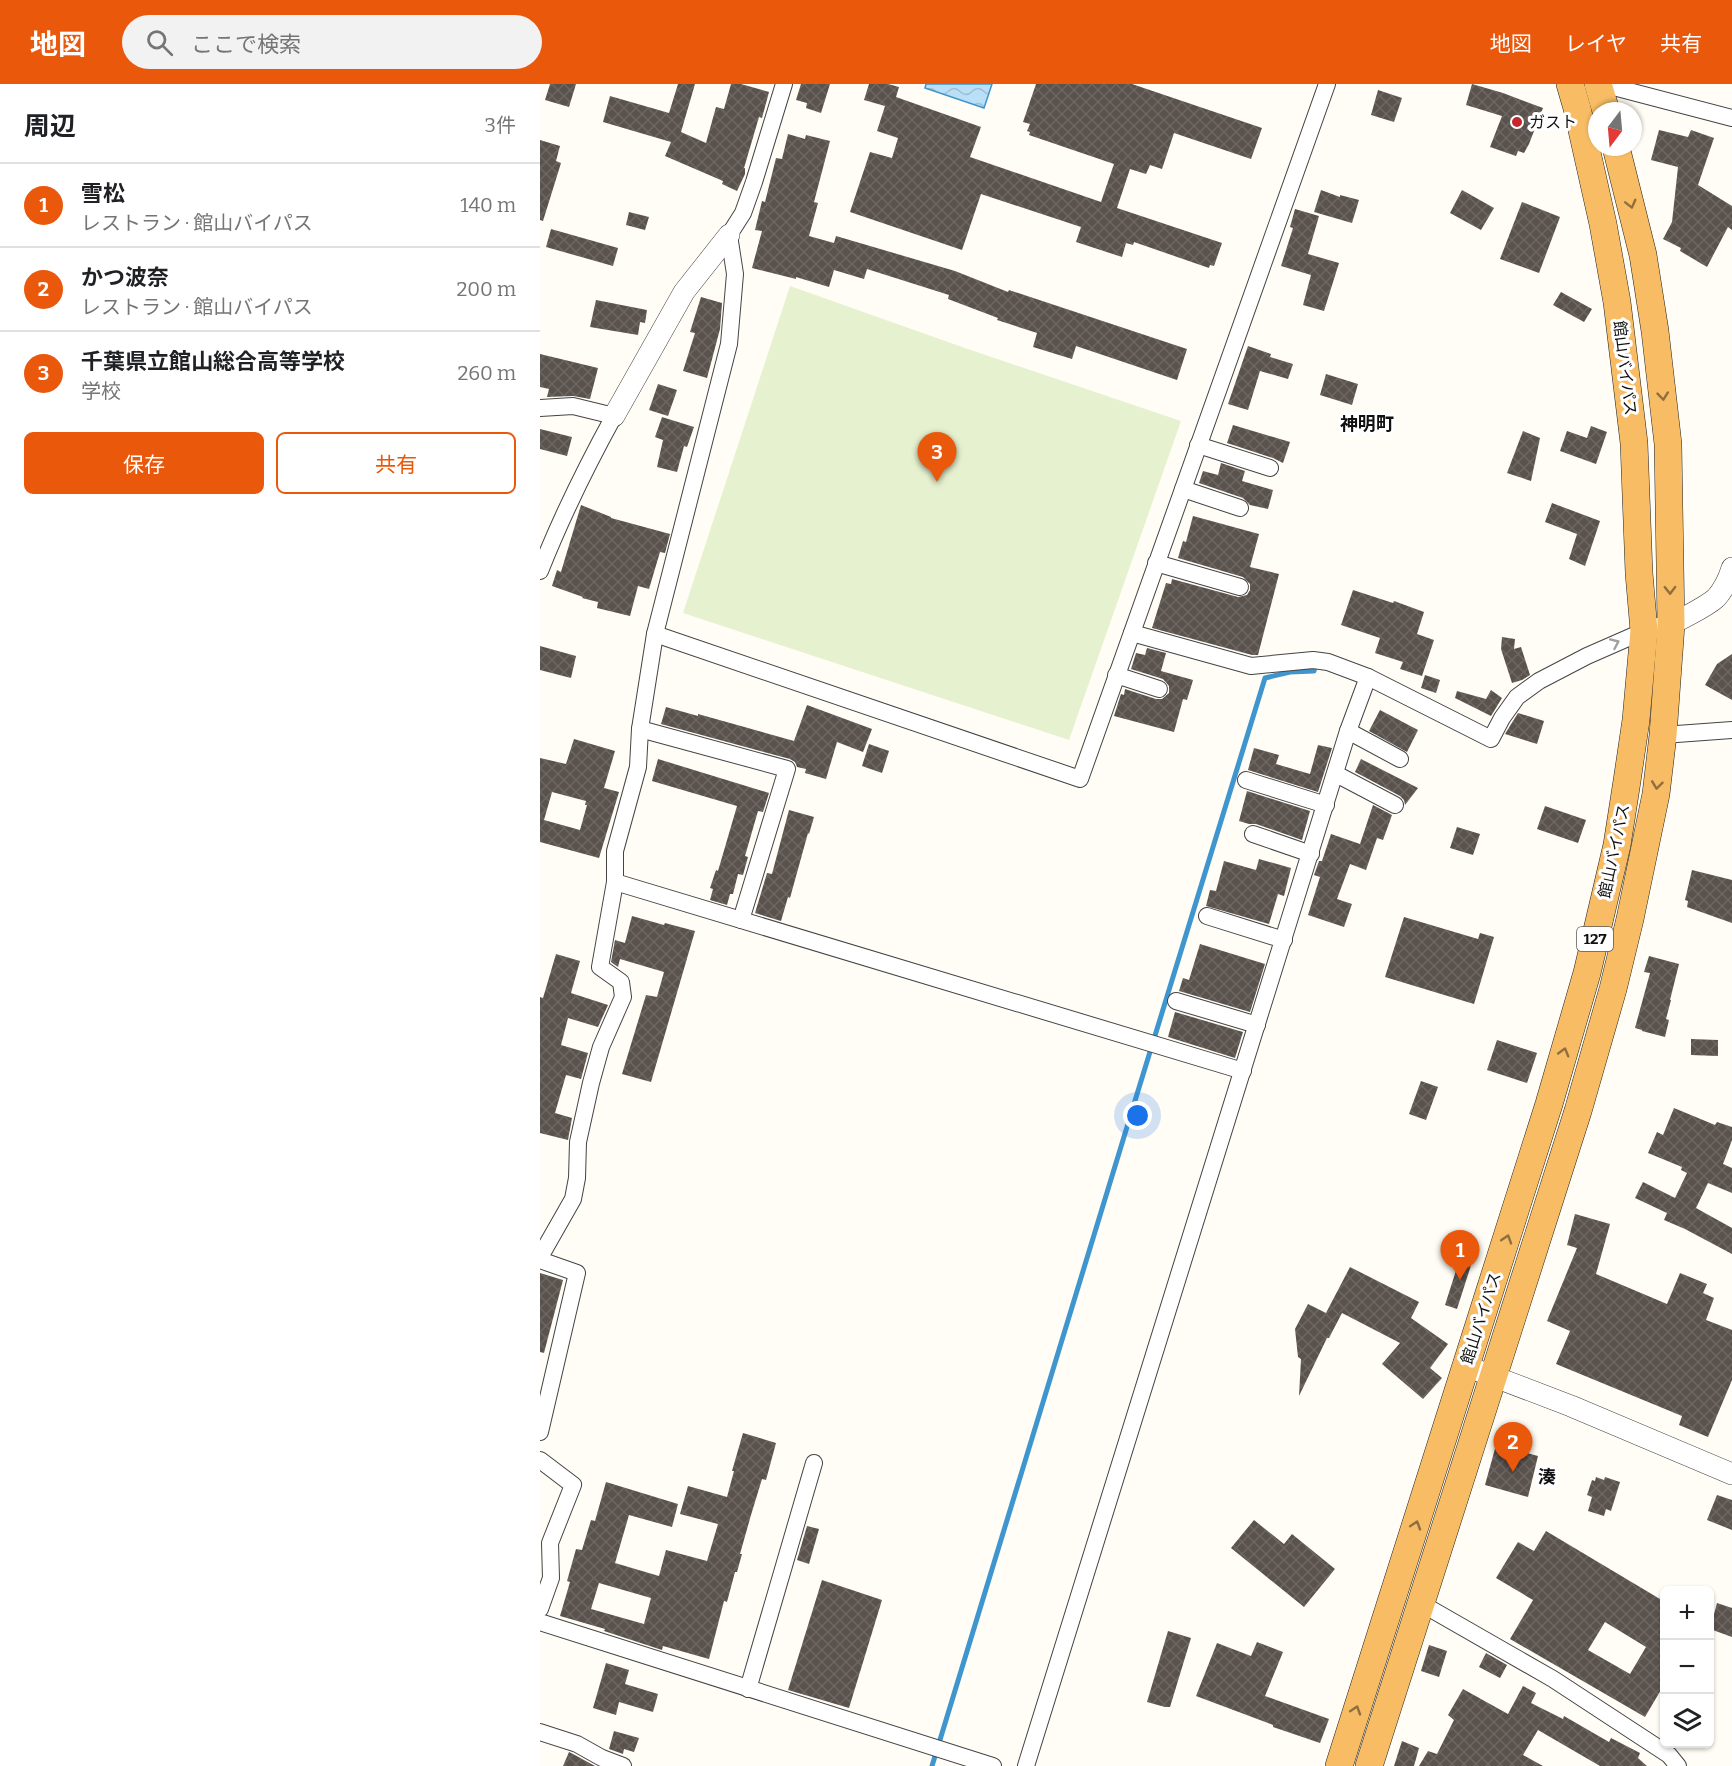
<!DOCTYPE html>
<html lang="ja">
<head>
<meta charset="utf-8">
<style>
	body { margin:0; font-family:Bitter,"Noto Sans JP",serif; background:#f2f2f2; color:#202124 }
	.controls { position:absolute; right:18px; bottom:18px; display:grid; overflow:hidden; border-radius:9px; box-shadow:0 2px 4px #0004 }
	.controls button { width:54px; height:54px; display:grid; place-items:center; padding:0; border:0; border-bottom:2px solid #e0e0e0; background:#fff; color:#202124; font:30px sans-serif }
	.compass { position:absolute; left:1048px; top:18px; width:54px; height:54px; border-radius:50%; background:#fff; box-shadow:0 2px 4px #0004; rotate:196deg }
	.you { position:absolute; left:598px; top:1032px; width:21px; height:21px; margin:-15px; border:4px solid #fff; border-radius:50%; background:#1a73e8; box-shadow:0 0 0 9px #1a73e833 }
	.badge { display:grid; place-items:center; width:39px; height:39px; border-radius:50%; background:#ea580c; color:#fff; font-size:20px; font-weight:700 }
	.pin { position:absolute; translate:-50% -50px; filter:drop-shadow(0 2px 3px #0008) }
	.pin::after { content:''; position:absolute; top:32px; width:21px; height:18px; background:inherit; clip-path:polygon(0 0,100% 0,50% 100%) }
	.list { margin:0; padding:0; list-style:none }
	h2 { display:flex; justify-content:space-between; align-items:center; height:78px; margin:0; padding:0 24px; font-size:26px }
	h2 small { font-size:20px; font-weight:400; color:#757577 }
	.list li { display:grid; grid-template-columns:39px 1fr auto; gap:18px; align-items:center; box-sizing:border-box; height:84px; padding:0 24px; border-top:2px solid #e0e0e0 }
	.list b { display:block; font-size:22px; white-space:nowrap }
	.list p { margin:0; font-size:20px; white-space:nowrap; color:#757577 }
	.list em { font-size:20px; font-style:normal; color:#757577 }
	.actions { display:flex; gap:12px; padding:18px 24px }
	.actions a { flex:1; padding:14px 0; border:2px solid #ea580c; border-radius:9px; text-align:center; font-size:21px; color:#ea580c }
	.actions .main { background:#ea580c; color:#fff }
	.icon { flex:none; width:33px; height:33px; fill:none; stroke:currentColor; stroke-width:2; stroke-linecap:round; stroke-linejoin:round }
	.map { position:relative; flex:none; width:1192px; height:1682px; overflow:hidden }
	header { display:flex; align-items:center; gap:36px; box-sizing:border-box; height:84px; padding:0 30px; background:#ea580c; color:#fff }
	header strong { font-size:28px }
	nav { display:flex; gap:33px; margin-inline-start:auto; font-size:21px }
	.search { width:420px; height:54px; background:#f2f2f2; display:flex; align-items:center; gap:15px; box-sizing:border-box; padding:0 21px; border-radius:33px; color:#757577; font-size:22px }
	main { display:flex }
	aside { flex:1; background:#fff }
	.map>svg:first-child { display:block }
	.pitch { fill:#e6f2cf }
	.water { fill:url(#water-waves); stroke:#3f96cf; stroke-width:1.5 }
	.lines { fill:none; stroke-linecap:round; stroke-linejoin:round }
	.stream { stroke:#3f96cf; stroke-width:5 }
	.building { fill:url(#building-cross-hatch); fill-rule:evenodd }
	.minor-casing { stroke:#444; stroke-width:18 }
	.tertiary-casing { stroke:#444; stroke-width:22 }
	.trunk-casing { stroke:#222; stroke-width:28 }
	.minor { stroke:#fff; stroke-width:16 }
	.tertiary { stroke:#fff; stroke-width:21 }
	.trunk { stroke:#f7bc64; stroke-width:27 }
	.oneway { stroke:#906f3f }
	.oneway2 { stroke:#a0a0a0 }
	.poi-dot { fill:#c4262e; stroke:#fff; stroke-width:2 }
	.labels { text-anchor:middle; dominant-baseline:central; stroke-width:6; stroke-linejoin:round; paint-order:stroke }
	.shield { fill:#fff; stroke:#585858; stroke-width:1.5 }
	.shield-label { font-size:15px; font-weight:bold; fill:#111 }
	.poi-label { font-size:16px; fill:#111; stroke:#fff; text-anchor:start }
	.street-label { font-size:16px; fill:#111; stroke:#fff }
	.neighbourhood-label { font-size:18px; font-weight:bold; fill:#111; stroke:#fff }
</style>
</head>
<body>
<header>
<strong>地図</strong>
<div class="search"><svg class="icon" aria-label="search" viewBox="0 0 24 24"><circle cx="10" cy="10" r="6"/><path d="M15 15l6 6"/></svg>ここで検索</div>
<nav><a>地図</a><a>レイヤ</a><a>共有</a></nav>
</header>
<main>
<aside>
<h2>周辺<small>3件</small></h2>
<ul class="list">
<li><span class="badge">1</span><div><b>雪松</b><p>レストラン · 館山バイパス</p></div><em>140 m</em></li>
<li><span class="badge">2</span><div><b>かつ波奈</b><p>レストラン · 館山バイパス</p></div><em>200 m</em></li>
<li><span class="badge">3</span><div><b>千葉県立館山総合高等学校</b><p>学校</p></div><em>260 m</em></li>
</ul>
<div class="actions"><a class="main">保存</a><a>共有</a></div>
</aside>
<div class="map">
<svg width="1192" height="1682" viewBox="0 0 1192 1682">
	<defs>
		<pattern id="water-waves" width="16" height="10" patternUnits="userSpaceOnUse" patternTransform="scale(1.5)"><rect width="16" height="10" fill="#b9e0f7"/><path d="M0 5q4-4 8 0t8 0" fill="none" stroke="#9ebfd3"/></pattern>
		<pattern id="building-cross-hatch" width="8" height="8" patternUnits="userSpaceOnUse" patternTransform="scale(1.5)"><rect width="8" height="8" fill="#5a524d"/><path d="M0 0l8 8M0 8l8-8" fill="none" stroke="#6d6662"/></pattern>
	</defs>
	<rect width="100%" height="100%" fill="#fffdf5"/>
	<path class="pitch" d="M250 202 425 264 641 337 529 656 143 529Z"/>
	<path class="water" d="M386 0H452L444 24 385 4Z"/>
	<g class="lines">
		<path class="stream" d="M392 1682C504 1320 612 956 725 594L750 588 774 587 775 582"/>
	</g>
	<g class="building">
		<path d="M10 0H36L29 23 5 16Z"/>
		<path d="M138 0H155L141 48 166 59 176 23 184 25 191 0H201L229 8 222 34 219 33 204 84H205V90L197 107 182 100 183 97 125 72 131 58 63 38 70 12 129 29Z"/>
		<path d="M261 0H290L281 29 266 24 267 19 256 16Z"/>
		<path d="M329 0H348L359 3 356 13 441 43 430 73 561 118 574 80 489 51 490 48 487 47 490 40 483 38 496 0H592L722 44 711 75 634 49 622 85 610 81 606 90 590 85 577 124 682 159 674 182 670 181 669 184 594 158 593 161 586 159 582 173 536 158 541 143 441 110 422 166 310 128 330 68 352 74 358 54 337 47 345 22 324 16Z"/>
		<path d="M932 0 963 9 1003 24 989 60 984 69 978 67 976 72 950 63 962 32 926 21Z"/>
		<path d="M838 6 862 14 854 38 831 31Z"/>
		<path d="M1119 46 1148 53 1151 46 1174 54 1158 101 1192 122V146L1188 143 1167 183 1140 167 1141 164 1123 155 1132 138 1138 83 1111 76Z"/>
		<path d="M248 50 265 55 266 51 290 57 274 118 278 119 269 152 294 159 296 152 415 187 468 208 469 206 647 265 637 296 536 262 532 275 493 263 497 249 457 236 458 234 408 215 409 211 327 185 324 195 294 186 289 203 256 193V195L212 184 222 147 215 146 222 117 225 118 236 74 242 75Z"/>
		<path d="M0 56 20 62 16 77 21 79 3 137 0 136Z"/>
		<path d="M781 106 800 113V111L819 116 812 139 774 128Z"/>
		<path d="M922 106 954 124 941 146 910 129Z"/>
		<path d="M982 118 1020 133 999 189 960 175Z"/>
		<path d="M755 125 779 132 768 170 799 179 784 227 763 221 771 191 741 182 753 144 750 143Z"/>
		<path d="M89 128 109 133 105 146 86 141Z"/>
		<path d="M11 145 78 164 73 182 6 163Z"/>
		<path d="M1021 208 1052 225 1044 238 1013 221Z"/>
		<path d="M161 213 182 219 180 245 167 294 143 287 155 249 150 248Z"/>
		<path d="M56 216 107 226 105 239 100 238 98 251 50 243Z"/>
		<path d="M708 262 731 270 730 273 753 280 748 295 720 287 708 326 688 320Z"/>
		<path d="M0 270 58 284 50 315 33 312 7 313 9 305 0 303Z"/>
		<path d="M786 290 818 300 812 321 780 311Z"/>
		<path d="M118 300 137 306 128 332 109 326Z"/>
		<path d="M122 333 154 343 147 363 144 362 137 388 117 383 123 356 115 353Z"/>
		<path d="M693 341 750 358 743 379 733 374 687 359Z"/>
		<path d="M1051 342 1067 348 1056 380 1020 367 1027 347 1047 354Z"/>
		<path d="M0 345 32 353 27 372 0 365Z"/>
		<path d="M983 347 1000 354 991 397 967 389Z"/>
		<path d="M681 379 705 387 702 397 733 406 728 425 710 421 703 414 659 399 663 387 678 391Z"/>
		<path d="M1012 419 1060 437 1045 482 1029 475 1037 450 1005 438Z"/>
		<path d="M41 421 71 433V434L130 450 125 469 120 468 109 505 98 502 90 532 57 524 58 518 42 514 43 513 12 502 17 486 21 488Z"/>
		<path d="M653 432 719 450 710 483 739 490 718 571H712L612 544 626 499 631 500 632 495 698 513 707 511 710 506V500L703 493 638 474 643 457 646 458Z"/>
		<path d="M813 506 853 519 854 517 884 528 877 550 894 556 882 592 860 585 863 578 835 569 840 554 801 541Z"/>
		<path d="M962 553 975 555 974 565 981 563 990 591 982 596 972 599 961 565Z"/>
		<path d="M0 562 36 572 31 594 0 586Z"/>
		<path d="M607 564 626 569 621 587 653 596 647 616 643 615 634 648 574 632 581 610 584 611 585 605 616 615H622L629 609V602L623 595 591 585 596 569 605 571Z"/>
		<path d="M1192 570V616L1165 601 1177 580Z"/>
		<path d="M885 591 900 596 896 609 881 604Z"/>
		<path d="M951 606 962 614 951 632 915 614 917 607 946 615Z"/>
		<path d="M267 621 332 645 323 668 297 658 286 695 265 689 266 685 257 683 255 678 250 675 121 640 126 623 158 632V630L254 657Z"/>
		<path d="M840 626 878 646 867 668 829 647Z"/>
		<path d="M978 629 1004 637 997 660 965 650Z"/>
		<path d="M34 655 75 667 64 704 79 708 59 774 0 758V674L26 680ZM12 708 46 717 45 721H47L40 746 4 736Z"/>
		<path d="M329 660 349 667 342 689 322 682Z"/>
		<path d="M778 661 792 664 778 708 708 686 714 664 739 671 736 680 770 690Z"/>
		<path d="M118 675 229 709 223 728 218 727 205 772 208 773 203 791 198 790 193 810H190L187 821 170 816 173 805 170 804 176 786 178 787 197 722 112 697Z"/>
		<path d="M821 675 878 704 865 721 864 716 860 712 815 688Z"/>
		<path d="M707 707 770 727 762 756 716 740H709L699 737Z"/>
		<path d="M833 721 852 731 843 756 837 754 826 786 810 780 797 815 812 820 804 843 768 831 780 793 774 791 779 777H782L791 750 820 760Z"/>
		<path d="M1005 722 1046 736 1038 759 997 745Z"/>
		<path d="M249 726 274 733 269 750 268 749 250 814 248 813 241 837 215 829 227 789 232 790Z"/>
		<path d="M917 743 940 750 933 771 910 764Z"/>
		<path d="M719 775 751 784 744 812 738 810 729 840 666 822 670 806 676 807 684 777 716 786Z"/>
		<path d="M1152 786 1192 796V839L1147 823 1148 817 1145 816Z"/>
		<path d="M92 832 124 841 125 839 155 847 111 998 82 990 106 911 117 913 124 888 80 875 78 883 71 878 75 856 85 859Z"/>
		<path d="M864 833 938 855 940 849 954 853 934 920 845 893Z"/>
		<path d="M660 860 725 880 710 928 639 907 643 894 649 896Z"/>
		<path d="M16 870 40 877 31 909 68 921 58 943 28 934 21 961 48 969 41 995 26 991 15 1029 32 1034 28 1056 0 1049V913L3 914Z"/>
		<path d="M1109 872 1139 880 1130 916H1131L1126 935 1129 936 1125 953 1102 947V946L1095 944 1110 889 1104 888Z"/>
		<path d="M635 928 703 948 695 974 628 953Z"/>
		<path d="M1151 955 1178 956V972L1151 971Z"/>
		<path d="M957 956 997 969 987 999 947 986Z"/>
		<path d="M881 997 898 1003 886 1036 869 1030Z"/>
		<path d="M1134 1024 1175 1041 1177 1038 1192 1043V1056L1183 1080 1192 1084V1109L1168 1099 1156 1124 1192 1144V1170L1145 1145 1124 1136 1127 1129 1095 1114 1103 1098 1135 1114 1147 1089 1141 1086 1142 1083 1108 1069 1117 1048 1123 1051Z"/>
		<path d="M1035 1130 1070 1140 1056 1190 1127 1220 1140 1189 1167 1200 1163 1209 1174 1214 1166 1236 1192 1246V1296L1168 1353 1139 1341 1142 1332 1016 1280 1030 1247 1007 1237 1037 1164 1027 1161Z"/>
		<path d="M921 1171 933 1175 917 1225 905 1221Z"/>
		<path d="M810 1183 879 1218 871 1234 908 1260 890 1284 902 1294 883 1315 842 1280 860 1259 802 1229 789 1254H787L759 1312 761 1275 758 1273 755 1245 768 1220 786 1229Z"/>
		<path d="M0 1189 23 1196 4 1269 0 1268Z"/>
		<path d="M203 1349 236 1359 226 1396 222 1395 211 1431 200 1470H202L197 1488H195L187 1518 184 1517 169 1575 123 1562 122 1566 64 1547 65 1545 20 1532 30 1498 27 1497 36 1465 42 1466 51 1436 55 1437 66 1398 138 1420 132 1443 89 1431 75 1479 119 1492 126 1466 167 1477 178 1440 140 1430 148 1402 187 1413 194 1387H192ZM59 1499 111 1514 104 1540 51 1525Z"/>
		<path d="M956 1361 998 1372 988 1413 945 1401Z"/>
		<path d="M1056 1393 1064 1396 1065 1393 1080 1398 1071 1427 1066 1425 1064 1432 1048 1427 1052 1413 1047 1411 1052 1396 1055 1397Z"/>
		<path d="M1177 1411 1192 1416V1446L1167 1436Z"/>
		<path d="M714 1436 744 1460 752 1450 795 1485 764 1523 691 1464Z"/>
		<path d="M267 1442 279 1445 269 1480 257 1476Z"/>
		<path d="M1006 1447 1125 1518V1599L1105 1633 970 1555 993 1516 956 1494 978 1458 994 1467ZM1065 1538 1106 1563 1090 1590 1048 1566Z"/>
		<path d="M282 1496 342 1516 309 1624 248 1606Z"/>
		<path d="M1177 1519 1192 1524V1553L1170 1545Z"/>
		<path d="M628 1547 651 1554 630 1623H625L607 1618Z"/>
		<path d="M717 1558 743 1568 725 1612 789 1635 780 1659 733 1643V1641L656 1612 677 1559 711 1572Z"/>
		<path d="M889 1561 907 1567 899 1593 881 1587Z"/>
		<path d="M946 1569 967 1581 960 1594 939 1583Z"/>
		<path d="M66 1579 89 1586 85 1600 118 1610 113 1628 79 1618 76 1631 53 1624Z"/>
		<path d="M983 1602 996 1609 991 1619 1023 1635 1024 1632 1069 1658 1071 1654 1100 1669 1098 1674 1107 1682H1060L998 1646 983 1671 1003 1682H879L888 1667 897 1670 914 1636 908 1631 923 1605 968 1630Z"/>
		<path d="M74 1647 99 1654 94 1668 84 1665 83 1670 69 1665Z"/>
		<path d="M862 1657 879 1664 874 1682H854Z"/>
		<path d="M29 1668 33 1670 55 1682H23Z"/>
	</g>
	<g class="lines">
		<defs>
			<g id="minor">
				<path d="M1062 0 1192 34"/>
				<path d="M0 324 33 322 74 332C46 383 21 434 0 487"/>
				<path d="M658 361 730 384"/>
				<path d="M643 405 700 424"/>
				<path d="M616 479 700 503"/>
				<path d="M592 549 711 582 773 576 788 578 828 593 951 655 962 634 977 613 999 597 1047 572 1104 547"/>
				<path d="M115 550 540 695 787 0"/>
				<path d="M576 591 619 605"/>
				<path d="M100 645 247 685 201 836"/>
				<path d="M808 647 860 675"/>
				<path d="M1123 651 1192 646"/>
				<path d="M796 690 855 721"/>
				<path d="M706 696 786 721"/>
				<path d="M713 750 771 770"/>
				<path d="M75 798 703 987"/>
				<path d="M667 832 744 856"/>
				<path d="M636 917 717 941"/>
				<path d="M0 1173 33 1115 37 1094 38 1058 51 999 61 963 83 913 81 898 60 883 75 798V767L98 683 100 645 115 550 189 260 195 190 189 151 203 129 214 98 244 0"/>
				<path d="M0 1176 37 1189 0 1348"/>
				<path d="M0 1376 33 1401 10 1459 11 1494 0 1525"/>
				<path d="M882 1520 1013 1595 1129 1671 1138 1682"/>
				<path d="M0 1538 453 1682"/>
				<path d="M208 1605 274 1379"/>
				<path d="M0 1648 37 1660 62 1674 83 1682"/>
				<path d="M486 1682 808 647 828 593"/>
			</g>
			<g id="tertiary">
				<path d="M74 332 144 208 189 151"/>
				<path d="M1120 544C1132 541 1167 522 1176 514 1184 505 1189 494 1192 484"/>
				<path d="M926 1282 1031 1322 1192 1390"/>
			</g>
			<g id="trunk">
				<path d="M1058 0 1066 27"/>
				<path d="M799 1682 1009 1020 1047 889 1077 761 1087 697 1096 636 1104 547 1099 489 1094 359 1077 218 1063 140 1037 24 1030 0"/>
				<path d="M829 1682 1038 1027 1073 905 1090 835 1116 710 1123 651 1131 541 1128 360 1115 247 1103 171 1076 63"/>
			</g>
		</defs>
		<use href="#minor" class="minor-casing"/>
		<use href="#tertiary" class="tertiary-casing"/>
		<use href="#trunk" class="trunk-casing"/>
		<use href="#minor" class="minor"/>
		<use href="#tertiary" class="tertiary"/>
		<use href="#trunk" class="trunk"/>
	</g>
	<defs><path id="oneway-chevron" d="M-2-3.5L2.5 0L-2 3.5" fill="none" stroke-width="1.6" stroke-linecap="round" stroke-linejoin="round" transform="scale(1.5)"/></defs>
	<g class="oneway">
		<use href="#oneway-chevron" transform="translate(1091 120) rotate(76)"/>
		<use href="#oneway-chevron" transform="translate(1123 312) rotate(84)"/>
		<use href="#oneway-chevron" transform="translate(1130 506) rotate(89)"/>
		<use href="#oneway-chevron" transform="translate(1117 701) rotate(97)"/>
		<use href="#oneway-chevron" transform="translate(1024 968) rotate(-74)"/>
		<use href="#oneway-chevron" transform="translate(967 1155) rotate(-72)"/>
		<use href="#oneway-chevron" transform="translate(876 1441) rotate(-72)"/>
		<use href="#oneway-chevron" transform="translate(816 1626) rotate(-72)"/>
	</g>
	<use class="oneway2" href="#oneway-chevron" transform="translate(1075 559) rotate(-24)"/>
	<circle class="poi-dot" cx="977" cy="38" r="6"/>
	<g class="labels">
		<rect class="shield" x="1037" y="843" width="36" height="24" rx="4.5"/>
		<g class="shield-label">
			<text x="1055" y="855">127</text>
		</g>
		<g class="poi-label">
			<text x="989" y="38">ガスト</text>
		</g>
		<g class="street-label">
			<text transform="translate(1085 284) rotate(83)">館山バイパス</text>
			<text transform="translate(1074 767) rotate(-78)">館山バイパス</text>
			<text transform="translate(941 1234) rotate(-72)">館山バイパス</text>
		</g>
		<g class="neighbourhood-label">
			<text x="827" y="340">神明町</text>
			<text x="1007" y="1393">湊</text>
		</g>
	</g>
</svg>
<div class="controls">
<button>+</button>
<button>−</button>
<button><svg class="icon" aria-label="layers" viewBox="0 0 24 24"><path d="M12 4l9 5-9 5-9-5zM3 14l9 5 9-5"/></svg></button>
</div>
<svg class="compass" viewBox="-18 -18 36 36"><path d="M0-13l5 13h-10z" fill="#e53935"/><path d="M0 13l5-13h-10z" fill="#757577"/></svg>
<div class="you"></div>
<div class="pin badge" style="left:920px;top:1196px">1</div>
<div class="pin badge" style="left:973px;top:1388px">2</div>
<div class="pin badge" style="left:397px;top:398px">3</div>
</div>
</main>
</body>
</html>
